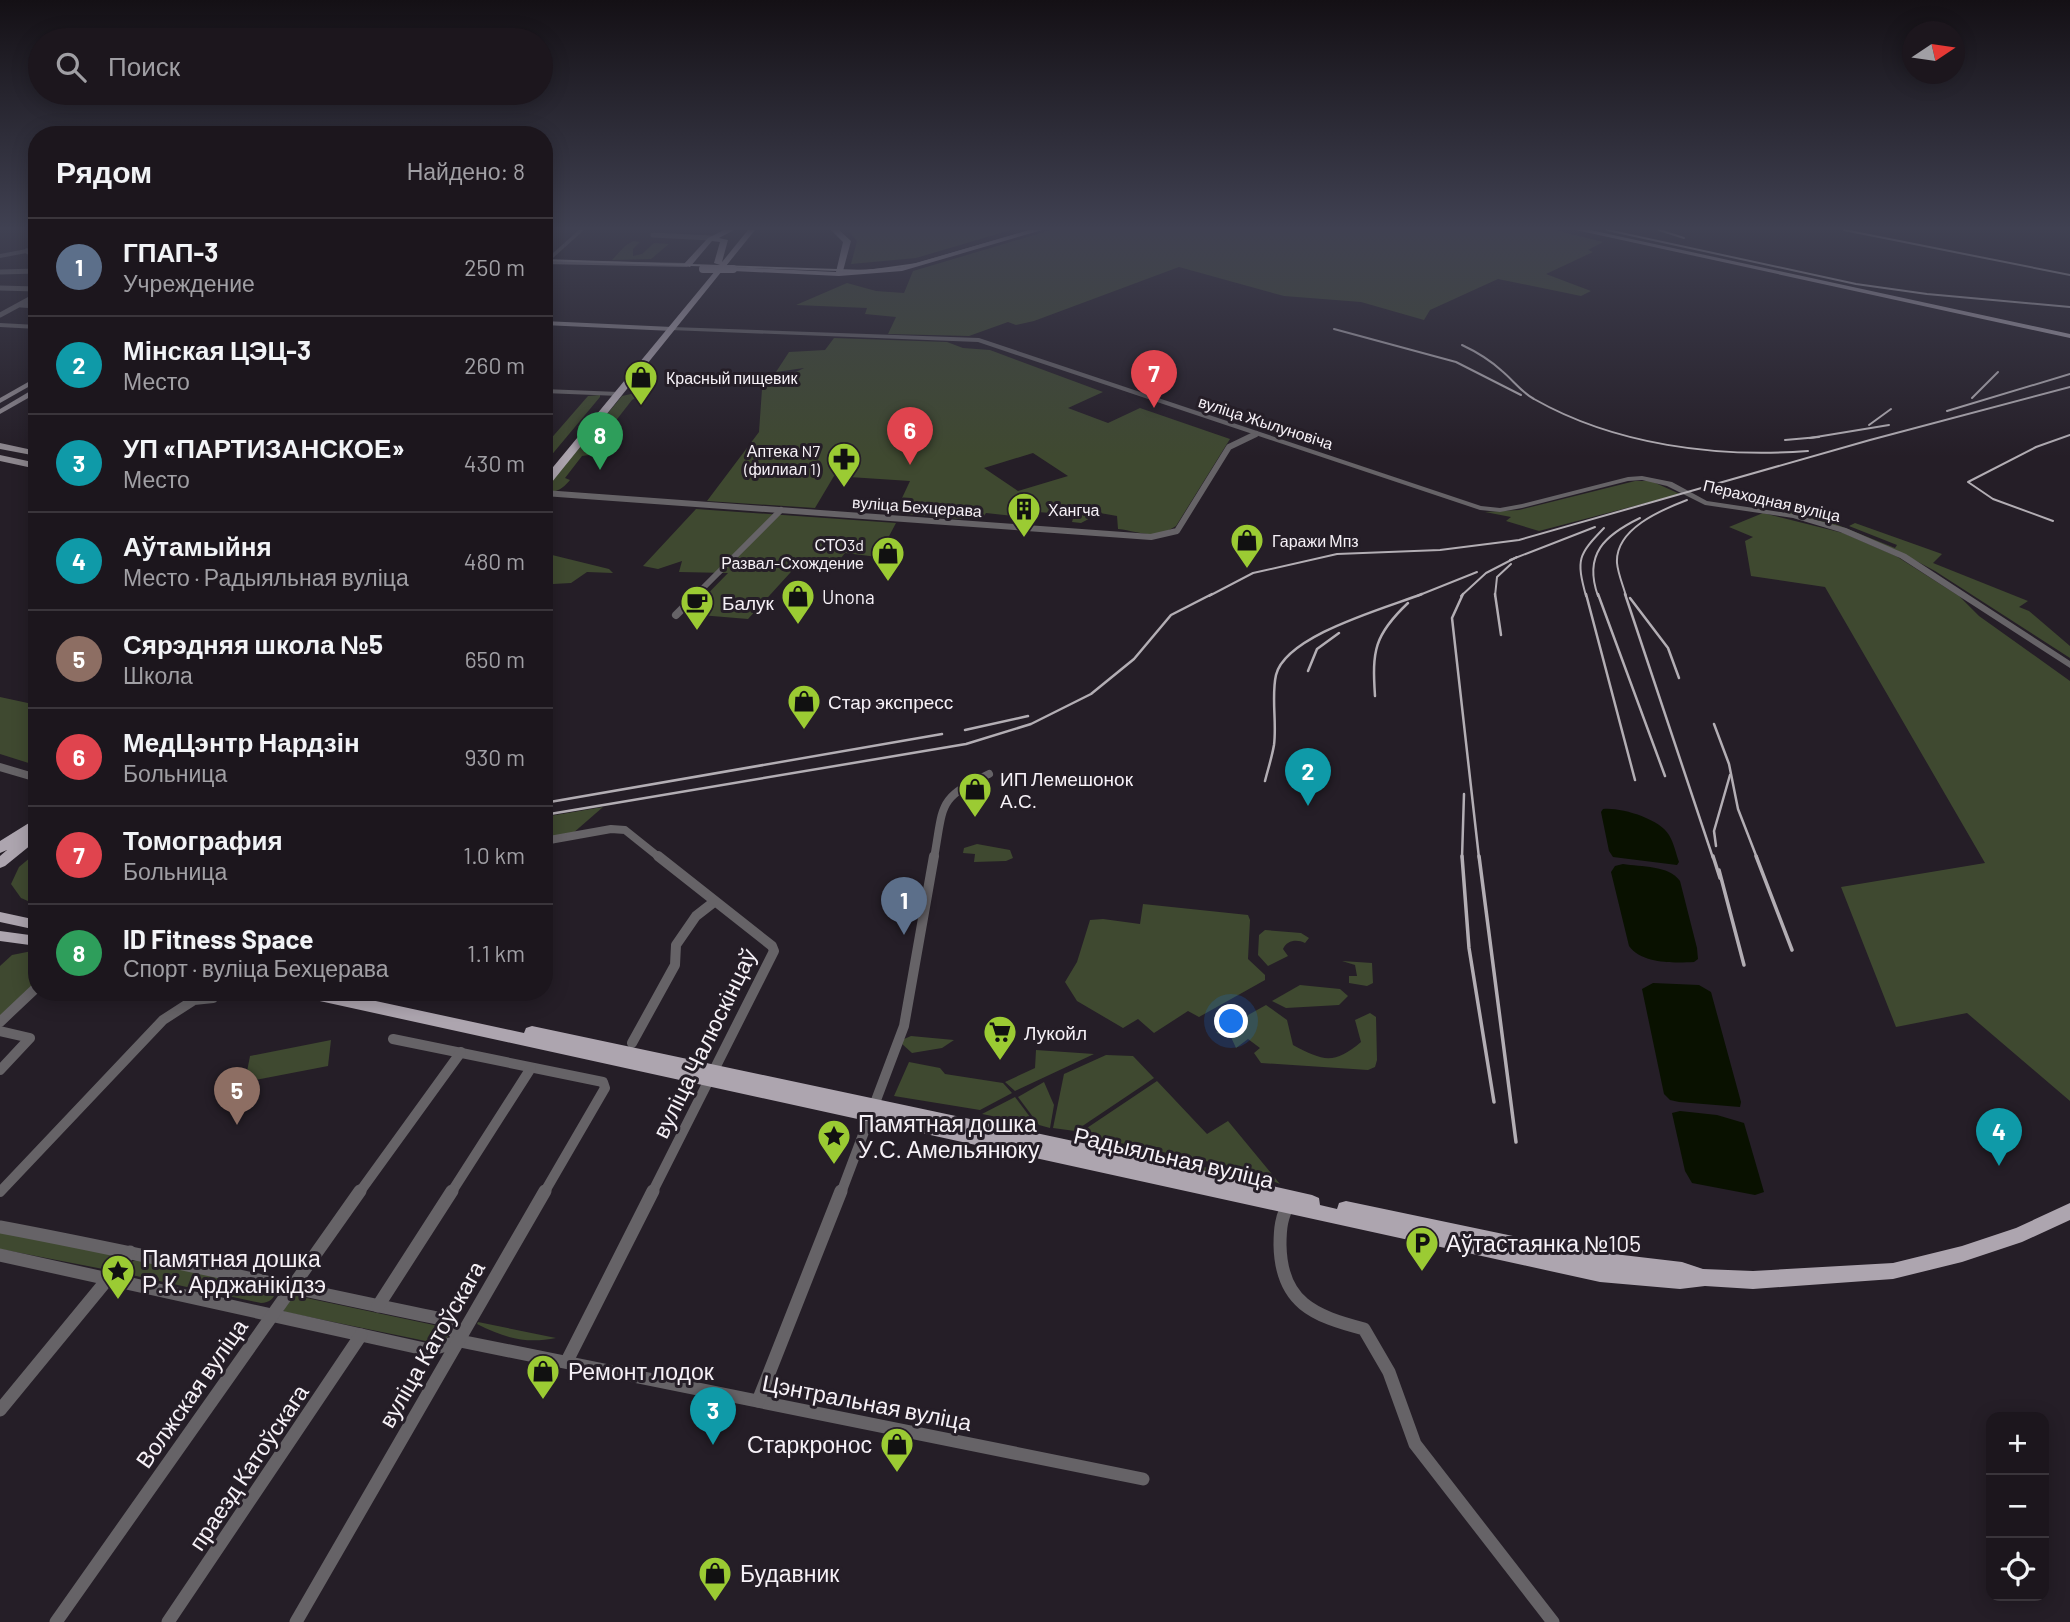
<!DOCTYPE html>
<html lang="ru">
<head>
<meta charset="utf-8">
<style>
	body { margin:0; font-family:Barlow,sans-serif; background:#251f26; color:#f1f3f6 }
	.controls { position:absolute; right:21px; bottom:21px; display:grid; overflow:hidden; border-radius:14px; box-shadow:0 4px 18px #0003 }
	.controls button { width:63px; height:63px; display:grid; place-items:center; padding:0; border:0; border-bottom:2px solid #3a353b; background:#1c161d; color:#f1f3f6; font:35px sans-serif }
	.compass { position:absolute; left:1902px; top:21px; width:63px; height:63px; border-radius:50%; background:#1c161d; box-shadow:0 4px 18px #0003; rotate:77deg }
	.you { position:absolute; left:1232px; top:1022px; width:24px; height:24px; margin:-18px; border:5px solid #fff; border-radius:50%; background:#1a73e8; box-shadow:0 0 0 10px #1a73e833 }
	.badge { display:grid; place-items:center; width:46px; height:46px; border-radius:50%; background:#9bcb33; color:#fff; font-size:23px; font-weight:700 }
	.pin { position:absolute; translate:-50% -58px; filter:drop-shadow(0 2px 4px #0008) }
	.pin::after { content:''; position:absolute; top:37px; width:24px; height:21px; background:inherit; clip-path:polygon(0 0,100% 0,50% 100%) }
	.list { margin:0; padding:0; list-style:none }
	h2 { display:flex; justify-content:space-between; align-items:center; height:91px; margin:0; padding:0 28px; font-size:30px }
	h2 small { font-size:23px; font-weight:400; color:#a09fa4 }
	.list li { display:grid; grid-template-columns:46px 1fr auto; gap:21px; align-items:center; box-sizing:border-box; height:98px; padding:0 28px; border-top:2px solid #3a353b }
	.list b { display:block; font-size:26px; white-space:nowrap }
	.list p { margin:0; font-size:23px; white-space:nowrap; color:#a09fa4 }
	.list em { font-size:23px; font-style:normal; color:#a09fa4 }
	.icon { flex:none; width:38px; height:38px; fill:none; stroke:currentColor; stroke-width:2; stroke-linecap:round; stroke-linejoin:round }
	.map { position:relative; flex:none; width:2070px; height:1622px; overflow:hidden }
	.search { position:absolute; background:#1c161d; box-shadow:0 4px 18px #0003; left:28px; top:28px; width:525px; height:77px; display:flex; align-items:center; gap:18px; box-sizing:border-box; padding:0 24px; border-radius:38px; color:#a09fa4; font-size:26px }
	.panel { position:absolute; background:#1c161d; box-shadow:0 4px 18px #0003; left:28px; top:126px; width:525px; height:875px; border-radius:28px }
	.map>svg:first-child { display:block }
	.green { fill:#3f4930; fill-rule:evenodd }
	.water { fill:#091100 }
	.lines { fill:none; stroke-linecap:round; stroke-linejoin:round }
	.minor-far4 { stroke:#666367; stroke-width:5 }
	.minor-far3 { stroke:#666367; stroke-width:6 }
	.minor-far2 { stroke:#666367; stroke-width:8 }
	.minor-far1 { stroke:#666367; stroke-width:10 }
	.minor { stroke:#666367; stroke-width:13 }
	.tertiary { fill:#666367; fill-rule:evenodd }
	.secondary { fill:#8e888f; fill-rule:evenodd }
	.primary { fill:#ada5af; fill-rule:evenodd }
	.tram { stroke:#b3aeb4; stroke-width:2 }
	.rail-far2 { stroke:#b3aeb4; stroke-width:2 }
	.rail-far1 { stroke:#b3aeb4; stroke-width:2.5 }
	.rail { stroke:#b3aeb4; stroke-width:3.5 }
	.primary-bridge { stroke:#ada5af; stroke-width:8 }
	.labels { text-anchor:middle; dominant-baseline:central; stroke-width:6; stroke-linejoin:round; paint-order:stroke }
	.far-poi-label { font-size:16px; fill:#f6f1f7; stroke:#251e27; text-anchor:start }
	.far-street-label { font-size:16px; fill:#f6f1f7; stroke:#251e27 }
	.poi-label { font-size:19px; fill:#f6f1f7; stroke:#251e27; text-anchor:start }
	.near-street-label { font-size:23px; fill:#f6f1f7; stroke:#251e27 }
	.near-poi-label { font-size:23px; fill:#f6f1f7; stroke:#251e27; text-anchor:start }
</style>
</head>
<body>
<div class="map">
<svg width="2070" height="1622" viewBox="0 0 2070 1622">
	<rect width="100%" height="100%" fill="#251e27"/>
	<g class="green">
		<path d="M848 230H1011L916 258 851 264 857 241Z"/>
		<path d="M1051 230H1555L1603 242 1588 250 1593 252 1546 274 1591 291 1581 296 1498 279 1430 310 1424 320 1361 302 1284 296 1179 267 1034 321 1016 325 1008 322 969 336 888 334 896 317 865 314 867 308 796 305 847 283 876 291 904 293 913 271Z"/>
		<path d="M633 241 640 242 633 249V256L642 254 654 243 669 244 651 259 612 260 625 246Z"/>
		<path d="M834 338 947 342 963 348 990 350 1103 392 1068 408 1108 423 1140 408 1230 439 1176 526C1154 541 1139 531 1118 529L1117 516 1100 513 1081 523 1072 522 1074 515 1026 511 1023 517 986 513 984 516 960 519 895 513 910 481 834 476 815 508 707 501 759 432 762 389 804 368 776 372 789 352 825 350ZM1033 453 1068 476 1018 491 984 468Z"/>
		<path d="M640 392 643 393 632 400 589 455 582 456 565 478 570 480C563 488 556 495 545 489L622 396Z"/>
		<path d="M600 395V397L544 464V451L550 443 548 442 588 396Z"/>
		<path d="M1635 481H1651L1680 494 1539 531 1506 521 1511 517 1485 512 1519 510Z"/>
		<path d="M696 509 896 523 878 557 845 553 834 567 800 562 748 619 688 614 728 573 679 572 682 561 658 569 643 566Z"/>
		<path d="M1788 510 1833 523 1895 548 1897 545 1849 526 1855 523 1942 554 1933 563 2028 601 2019 607 2029 611 2070 646V658L1935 571 1894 549 1788 513 1786 512Z"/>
		<path d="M1763 513 1843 533 1896 556 1959 596 1979 616 2070 681V1101L1967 1013 1896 1027 1841 887 1985 863 1825 587 1751 576 1745 541 1753 537 1729 527Z"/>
		<path d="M544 553 609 569 613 573 587 572 571 583 553 584 544 575Z"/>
		<path d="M0 697 37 705 35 765 0 754Z"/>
		<path d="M603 807 572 834 544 839V817Z"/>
		<path d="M977 844 1010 850 1013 858 1006 861 974 862 975 854 963 853 964 848Z"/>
		<path d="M37 852V905L21 898 11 884 19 867Z"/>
		<path d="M1143 904 1248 915 1250 920 1248 959 1265 975V980L1199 1017 1188 1011 1154 1033 1138 1019 1123 1028 1077 1001 1065 982 1077 962 1090 920 1103 919 1140 924Z"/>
		<path d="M1265 930 1301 933 1309 938 1305 943C1297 939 1287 940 1283 949L1288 956 1268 966 1258 955 1259 935Z"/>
		<path d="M37 950V981L0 1016V966L12 955Z"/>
		<path d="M1342 961 1372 963 1373 983 1367 986 1349 983V976H1357L1355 965Z"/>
		<path d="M1300 985 1340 989 1348 996 1339 1005 1286 1008 1272 1001Z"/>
		<path d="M1266 1005 1287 1020 1293 1045C1323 1061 1334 1065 1361 1042L1355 1020 1370 1013 1376 1017 1377 1060 1375 1067 1368 1070 1261 1063 1254 1053 1260 1048 1248 1039 1236 1048 1230 1035 1216 1033Z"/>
		<path d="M911 1036 954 1040 942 1048 912 1053 901 1043 904 1039Z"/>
		<path d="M331 1040 328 1066 245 1082 250 1056Z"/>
		<path d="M1036 1050 1094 1054 1015 1091 1005 1082 1035 1068Z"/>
		<path d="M1106 1055 1133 1056 1154 1078 1075 1131 1053 1128 1064 1074Z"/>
		<path d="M909 1062 940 1068 945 1074 1003 1083 1012 1093 980 1110 894 1096Z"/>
		<path d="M1157 1081 1207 1134 1228 1121 1280 1184 1243 1169 1078 1134Z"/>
		<path d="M1044 1082 1054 1105 1050 1128 1039 1125 1018 1097Z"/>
		<path d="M1015 1097 1036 1125 982 1114Z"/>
		<path d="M1099 1144 1246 1176 1277 1190 1099 1148Z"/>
		<path d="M0 1231 114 1255 115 1259 103 1269 0 1249Z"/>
		<path d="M139 1259 275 1289C276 1298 270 1302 261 1303L127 1274 124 1270 131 1262Z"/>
		<path d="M297 1296 448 1328 450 1333 445 1341 440 1344 285 1312 283 1310 292 1297Z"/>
		<path d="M478 1322 556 1338C526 1344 505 1338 477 1324Z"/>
	</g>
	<g class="water">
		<path d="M1603 809C1621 807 1660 819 1669 835 1674 843 1676 854 1679 862L1677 865 1613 857 1609 851 1601 812Z"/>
		<path d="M1623 864C1641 867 1669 865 1680 881L1697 948 1698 959 1694 962C1674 963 1642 964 1629 946L1611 872 1615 866Z"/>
		<path d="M1653 983 1699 985 1711 992 1741 1102 1740 1107 1679 1102 1670 1100 1664 1094 1642 989Z"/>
		<path d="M1680 1111 1717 1115 1744 1123 1764 1192 1755 1195 1692 1183 1685 1171 1672 1113Z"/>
	</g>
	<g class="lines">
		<g class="minor-far4">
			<path d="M653 235 711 238"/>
			<path d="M27 251 37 257"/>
			<path d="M0 272 37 271"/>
			<path d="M0 288 37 289"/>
			<path d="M21 305 37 306"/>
			<path d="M0 315 37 295"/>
		</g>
		<g class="minor-far3">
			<path d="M544 493 1151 537 1177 531 1229 447 1256 434"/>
			<path d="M695 596 781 510"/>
		</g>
		<g class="minor-far2">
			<path d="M676 615 697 594"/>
			<path d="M0 767 37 778"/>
			<path d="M544 841 611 829 625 830 660 858"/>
			<path d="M934 858C944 803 937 799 989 774"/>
		</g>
		<g class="minor-far1">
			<path d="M362 996 363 992"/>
			<path d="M0 1022 37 987"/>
			<path d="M0 1031 30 1038 0 1070"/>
			<path d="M393 1039 603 1082 605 1088 544 1193"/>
			<path d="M632 1043 675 965 676 945 696 916 714 902"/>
			<path d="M0 1192 163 1020 194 1000 213 998"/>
			<path d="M359 1193 461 1052"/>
			<path d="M451 1193 531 1068"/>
			<path d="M652 1193 774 951 772 946 658 856"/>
			<path d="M841 1193 904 1026 934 856"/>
		</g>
		<g class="minor">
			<path d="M1290 1203C1281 1215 1280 1230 1280 1245 1281 1303 1314 1316 1364 1329L1389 1372 1415 1444 1553 1622"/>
			<path d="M0 1227C150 1255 298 1290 447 1320L460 1341"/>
			<path d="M0 1255 429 1350 460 1341 1143 1479"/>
			<path d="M378 1306 452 1191"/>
			<path d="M567 1361 653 1191"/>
			<path d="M758 1401 841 1191"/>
			<path d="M0 1410 130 1252"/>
			<path d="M56 1622 360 1191"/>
			<path d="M168 1622 361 1335"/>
			<path d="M296 1622 545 1191"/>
		</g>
		<g class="tertiary">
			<path d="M579 230H584L544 266V261Z"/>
			<path d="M37 247V251L0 258V254Z"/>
			<path d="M0 323 37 325V329L0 327Z"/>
			<path d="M672 327 979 338 1481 506 1500 508 1522 504 1628 477 1642 476 1672 482 1707 501 1794 514 1846 528 1906 554 2070 661V668L1900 558 1840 532 1793 518 1705 505 1667 486 1642 480 1628 481 1522 508 1500 512 1480 510 978 342 670 330 669 329Z"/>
			<path d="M544 389 619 392 622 394 619 396 544 393Z"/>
		</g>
		<g class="secondary">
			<path d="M544 260 687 263 690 265 687 267 544 264Z"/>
			<path d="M544 321 672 327 676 329 672 331 544 325Z"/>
			<path d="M37 377V382L0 403V398Z"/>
			<path d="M37 387V393L0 414V409Z"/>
			<path d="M0 443 37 451V456L0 449Z"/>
			<path d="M0 455 37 463V469L0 461Z"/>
		</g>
		<g class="primary">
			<path d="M724 230H734L719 238 728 240 722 262 748 230H755L548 487 544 488V478L720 265 714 263 720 242 712 241 690 267 683 265 708 238Z"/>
			<path d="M831 230H839L851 241 843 271 902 267 1030 230H1042L902 271 839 276 733 271 729 269 733 267 836 272 843 242Z"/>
			<path d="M1576 230H1590L2070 334V338Z"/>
			<path d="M37 818V840L5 866 0 868V856L7 850 0 853V841Z"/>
			<path d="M0 912 37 920V930L0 922Z"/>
			<path d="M0 931 37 936V946L0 941Z"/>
			<path d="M298 992H334L524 1033 526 1028 532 1026 1078 1142 1312 1195 1319 1198 1320 1205 1337 1209 1339 1203 1346 1201 1580 1250 1682 1262 1703 1269 1753 1271 1893 1263 1962 1246 2016 1228 2070 1203V1220L2022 1242 1962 1262 1893 1279 1753 1289 1705 1286 1680 1289 1600 1282 306 998 300 996Z"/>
		</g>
		<path class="tram" d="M544 260 867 271 917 264 1033 230"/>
		<g class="rail-far2">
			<path d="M1607 230 1856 284 1927 294 2070 307"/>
			<path d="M1659 230 1684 238"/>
			<path d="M1844 230 2070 275"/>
			<path d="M1334 329 1456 362 1521 395"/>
			<path d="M1462 345C1477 352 1490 360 1502 371 1513 380 1521 392 1534 399 1615 445 1717 458 1808 451"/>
			<path d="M1972 398 1998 372"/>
			<path d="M1947 411 2070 374"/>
			<path d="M1869 425 1891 409"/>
			<path d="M1810 438 1889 425"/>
			<path d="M1785 440 1819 437"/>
			<path d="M2053 521 1993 499 1968 482 2036 447 2070 435"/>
			<path d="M1510 560 1595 527"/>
			<path d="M1209 596 1253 573 1337 554 1440 550 1519 540 1870 440 2070 387"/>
			<path d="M1417 596 1477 572"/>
			<path d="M1461 596 1486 573 1517 557"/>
			<path d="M1495 596 1497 577 1511 564"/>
			<path d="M1586 596C1576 559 1578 555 1604 528"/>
			<path d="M1598 596C1583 554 1605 535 1640 518"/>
			<path d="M1626 596C1623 585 1618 574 1617 563 1615 529 1661 510 1687 500"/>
		</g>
		<g class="rail-far1">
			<path d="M1463 594 1452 618 1479 858"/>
			<path d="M1495 594 1501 635"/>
			<path d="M1586 594 1635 780"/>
			<path d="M1598 594 1665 776"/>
			<path d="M1625 594 1713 858"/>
			<path d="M1630 598 1668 648 1679 678"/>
			<path d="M1308 671 1317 649 1339 633"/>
			<path d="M1375 696C1372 651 1374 635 1408 603"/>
			<path d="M1714 724 1729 764 1738 809 1757 858"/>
			<path d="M965 730 1028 716"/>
			<path d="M1265 781C1268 769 1272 757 1274 745 1277 722 1271 697 1276 675 1286 635 1386 608 1422 594"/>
			<path d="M544 803 942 734"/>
			<path d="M544 815 966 744 1031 724 1091 694 1134 659 1171 615 1212 594"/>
			<path d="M1716 846 1714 831 1730 775"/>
			<path d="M1462 858 1464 794"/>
		</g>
		<g class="rail">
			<path d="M1462 856 1469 948 1494 1102"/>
			<path d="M1479 856 1516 1142"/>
			<path d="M1713 856 1720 878"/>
			<path d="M1756 856 1792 950"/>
			<path d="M1719 870 1744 965"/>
		</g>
		<path class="primary-bridge" d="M703 269H733"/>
	</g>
	<linearGradient id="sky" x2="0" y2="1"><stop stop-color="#141015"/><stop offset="0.5" stop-color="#404152"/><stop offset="1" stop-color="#404152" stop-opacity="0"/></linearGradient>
	<rect width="2070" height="457" fill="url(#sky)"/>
	<defs>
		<symbol id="shop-pin" viewBox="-11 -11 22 30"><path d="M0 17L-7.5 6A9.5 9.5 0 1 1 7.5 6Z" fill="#9bcb33" stroke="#251e27"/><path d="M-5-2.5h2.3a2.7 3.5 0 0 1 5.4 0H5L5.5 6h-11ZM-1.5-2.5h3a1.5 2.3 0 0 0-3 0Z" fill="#111"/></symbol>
		<symbol id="pharmacy-pin" viewBox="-11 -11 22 30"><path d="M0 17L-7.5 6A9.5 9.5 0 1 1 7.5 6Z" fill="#9bcb33" stroke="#251e27"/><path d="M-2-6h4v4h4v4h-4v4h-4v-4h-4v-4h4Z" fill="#111"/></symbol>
		<symbol id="building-pin" viewBox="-11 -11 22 30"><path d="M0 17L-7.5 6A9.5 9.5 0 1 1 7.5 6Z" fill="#9bcb33" stroke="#251e27"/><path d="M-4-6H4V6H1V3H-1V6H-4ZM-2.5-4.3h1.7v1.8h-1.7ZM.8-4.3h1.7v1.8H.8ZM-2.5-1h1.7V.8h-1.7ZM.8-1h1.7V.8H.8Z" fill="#111"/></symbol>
		<symbol id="cafe-pin" viewBox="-11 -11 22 30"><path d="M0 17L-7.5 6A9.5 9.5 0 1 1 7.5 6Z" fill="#9bcb33" stroke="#251e27"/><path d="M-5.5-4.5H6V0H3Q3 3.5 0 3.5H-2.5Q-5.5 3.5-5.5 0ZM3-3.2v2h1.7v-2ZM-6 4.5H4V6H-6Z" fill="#111"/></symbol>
		<symbol id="supermarket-pin" viewBox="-11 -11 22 30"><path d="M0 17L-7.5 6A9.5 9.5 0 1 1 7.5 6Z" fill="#9bcb33" stroke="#251e27"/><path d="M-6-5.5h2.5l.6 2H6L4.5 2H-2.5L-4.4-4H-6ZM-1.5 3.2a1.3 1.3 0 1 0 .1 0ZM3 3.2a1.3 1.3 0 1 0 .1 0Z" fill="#111"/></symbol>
		<symbol id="sight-pin" viewBox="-11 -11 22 30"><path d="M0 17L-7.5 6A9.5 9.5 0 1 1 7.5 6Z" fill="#9bcb33" stroke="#251e27"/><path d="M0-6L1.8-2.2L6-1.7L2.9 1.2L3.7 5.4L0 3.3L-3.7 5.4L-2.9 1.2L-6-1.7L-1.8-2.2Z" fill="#111"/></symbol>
		<symbol id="parking-pin" viewBox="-11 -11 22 30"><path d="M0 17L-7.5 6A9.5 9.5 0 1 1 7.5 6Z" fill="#9bcb33" stroke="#251e27"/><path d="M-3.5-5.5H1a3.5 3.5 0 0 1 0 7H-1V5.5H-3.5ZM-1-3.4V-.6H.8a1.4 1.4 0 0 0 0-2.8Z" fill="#111"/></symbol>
	</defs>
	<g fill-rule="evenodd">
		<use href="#shop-pin" x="622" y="358" width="38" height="52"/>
		<use href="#pharmacy-pin" x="825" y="440" width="38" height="52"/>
		<use href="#building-pin" x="1005" y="490" width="38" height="52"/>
		<use href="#shop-pin" x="1228" y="521" width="38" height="52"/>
		<use href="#shop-pin" x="869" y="534" width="38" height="52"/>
		<use href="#shop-pin" x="779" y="577" width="38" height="52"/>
		<use href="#cafe-pin" x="678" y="583" width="38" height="52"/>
		<use href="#shop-pin" x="785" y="682" width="38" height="52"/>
		<use href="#shop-pin" x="956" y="770" width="38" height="52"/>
		<use href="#supermarket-pin" x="981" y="1013" width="38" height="52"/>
		<use href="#sight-pin" x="815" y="1117" width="38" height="52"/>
		<use href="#parking-pin" x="1403" y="1224" width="38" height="52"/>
		<use href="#sight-pin" x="99" y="1252" width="38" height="52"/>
		<use href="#shop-pin" x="524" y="1352" width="38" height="52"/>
		<use href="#shop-pin" x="878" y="1425" width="38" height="52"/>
		<use href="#shop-pin" x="696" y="1554" width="38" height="52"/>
	</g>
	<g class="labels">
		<g class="far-poi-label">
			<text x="666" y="377">Красный пищевик</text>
			<text x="820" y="450" text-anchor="end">Аптека N7<tspan x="820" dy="18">(филиал 1)</tspan></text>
			<text x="1048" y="509">Хангча</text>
			<text x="1272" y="540">Гаражи Мпз</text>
			<text x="864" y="544" text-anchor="end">СТО3d<tspan x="864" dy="18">Развал-Схождение</tspan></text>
		</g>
		<g class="far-street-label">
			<text transform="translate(1266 422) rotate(18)">вуліца Жылуновіча</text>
			<text transform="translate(1772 500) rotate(13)">Пераходная вуліца</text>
			<text transform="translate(917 506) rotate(4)">вуліца Бехцерава</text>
		</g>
		<g class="poi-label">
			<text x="822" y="596">Unona</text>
			<text x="722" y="602">Балук</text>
			<text x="828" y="701">Стар экспресс</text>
			<text x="1000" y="778">ИП Лемешонок<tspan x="1000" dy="22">А.С.</tspan></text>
			<text x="1024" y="1032">Лукойл</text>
		</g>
		<g class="near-street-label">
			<text transform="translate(704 1043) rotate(-64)">вуліца Чалюскінцаў</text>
			<text transform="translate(1174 1157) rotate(13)">Радыяльная вуліца</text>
			<text transform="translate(431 1344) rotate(-60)">вуліца Катоўскага</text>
			<text transform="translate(191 1393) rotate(-55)">Волжская вуліца</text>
			<text transform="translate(867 1402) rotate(11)">Цэнтральная вуліца</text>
			<text transform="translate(248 1467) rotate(-56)">праезд Катоўскага</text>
		</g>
		<g class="near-poi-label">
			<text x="858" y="1123">Памятная дошка<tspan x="858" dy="26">У.С. Амельянюку</tspan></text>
			<text x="1446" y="1243">Аўтастаянка №105</text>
			<text x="142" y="1258">Памятная дошка<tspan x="142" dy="26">Р.К. Арджанікідзэ</tspan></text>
			<text x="568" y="1371">Ремонт лодок</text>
			<text x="872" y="1444" text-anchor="end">Старкронос</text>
			<text x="740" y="1573">Будавник</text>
		</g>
	</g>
</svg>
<div class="controls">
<button>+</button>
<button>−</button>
<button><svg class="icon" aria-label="locate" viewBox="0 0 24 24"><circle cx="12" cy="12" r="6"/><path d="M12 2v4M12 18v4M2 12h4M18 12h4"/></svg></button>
</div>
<svg class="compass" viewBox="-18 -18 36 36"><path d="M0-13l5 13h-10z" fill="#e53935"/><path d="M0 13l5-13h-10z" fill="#a09fa4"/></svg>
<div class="you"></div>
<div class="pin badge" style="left:904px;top:935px;background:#5c6f8a">1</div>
<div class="pin badge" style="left:1308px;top:806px;background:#0f9aa8">2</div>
<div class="pin badge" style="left:713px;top:1445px;background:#0f9aa8">3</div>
<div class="pin badge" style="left:1999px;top:1166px;background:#0f9aa8">4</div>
<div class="pin badge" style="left:237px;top:1125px;background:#8d6e63">5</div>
<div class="pin badge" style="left:910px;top:465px;background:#e0444e">6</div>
<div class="pin badge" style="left:1154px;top:408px;background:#e0444e">7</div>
<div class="pin badge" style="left:600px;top:470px;background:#2e9e5b">8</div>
<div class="search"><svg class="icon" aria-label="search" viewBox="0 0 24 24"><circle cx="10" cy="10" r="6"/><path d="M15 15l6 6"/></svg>Поиск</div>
<section class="panel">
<h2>Рядом<small>Найдено: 8</small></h2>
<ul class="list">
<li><span class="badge" style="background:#5c6f8a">1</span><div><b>ГПАП-3</b><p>Учреждение</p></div><em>250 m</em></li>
<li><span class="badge" style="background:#0f9aa8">2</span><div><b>Мінская ЦЭЦ-3</b><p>Место</p></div><em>260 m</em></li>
<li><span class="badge" style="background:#0f9aa8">3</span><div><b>УП «ПАРТИЗАНСКОЕ»</b><p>Место</p></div><em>430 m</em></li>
<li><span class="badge" style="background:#0f9aa8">4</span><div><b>Аўтамыйня</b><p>Место · Радыяльная вуліца</p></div><em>480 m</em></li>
<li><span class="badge" style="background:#8d6e63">5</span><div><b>Сярэдняя школа №5</b><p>Школа</p></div><em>650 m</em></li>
<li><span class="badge" style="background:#e0444e">6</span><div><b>МедЦэнтр Нардзін</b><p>Больница</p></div><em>930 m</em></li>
<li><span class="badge" style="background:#e0444e">7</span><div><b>Томография</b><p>Больница</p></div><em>1.0 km</em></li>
<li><span class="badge" style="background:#2e9e5b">8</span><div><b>ID Fitness Space</b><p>Спорт · вуліца Бехцерава</p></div><em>1.1 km</em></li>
</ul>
</section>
</div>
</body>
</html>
